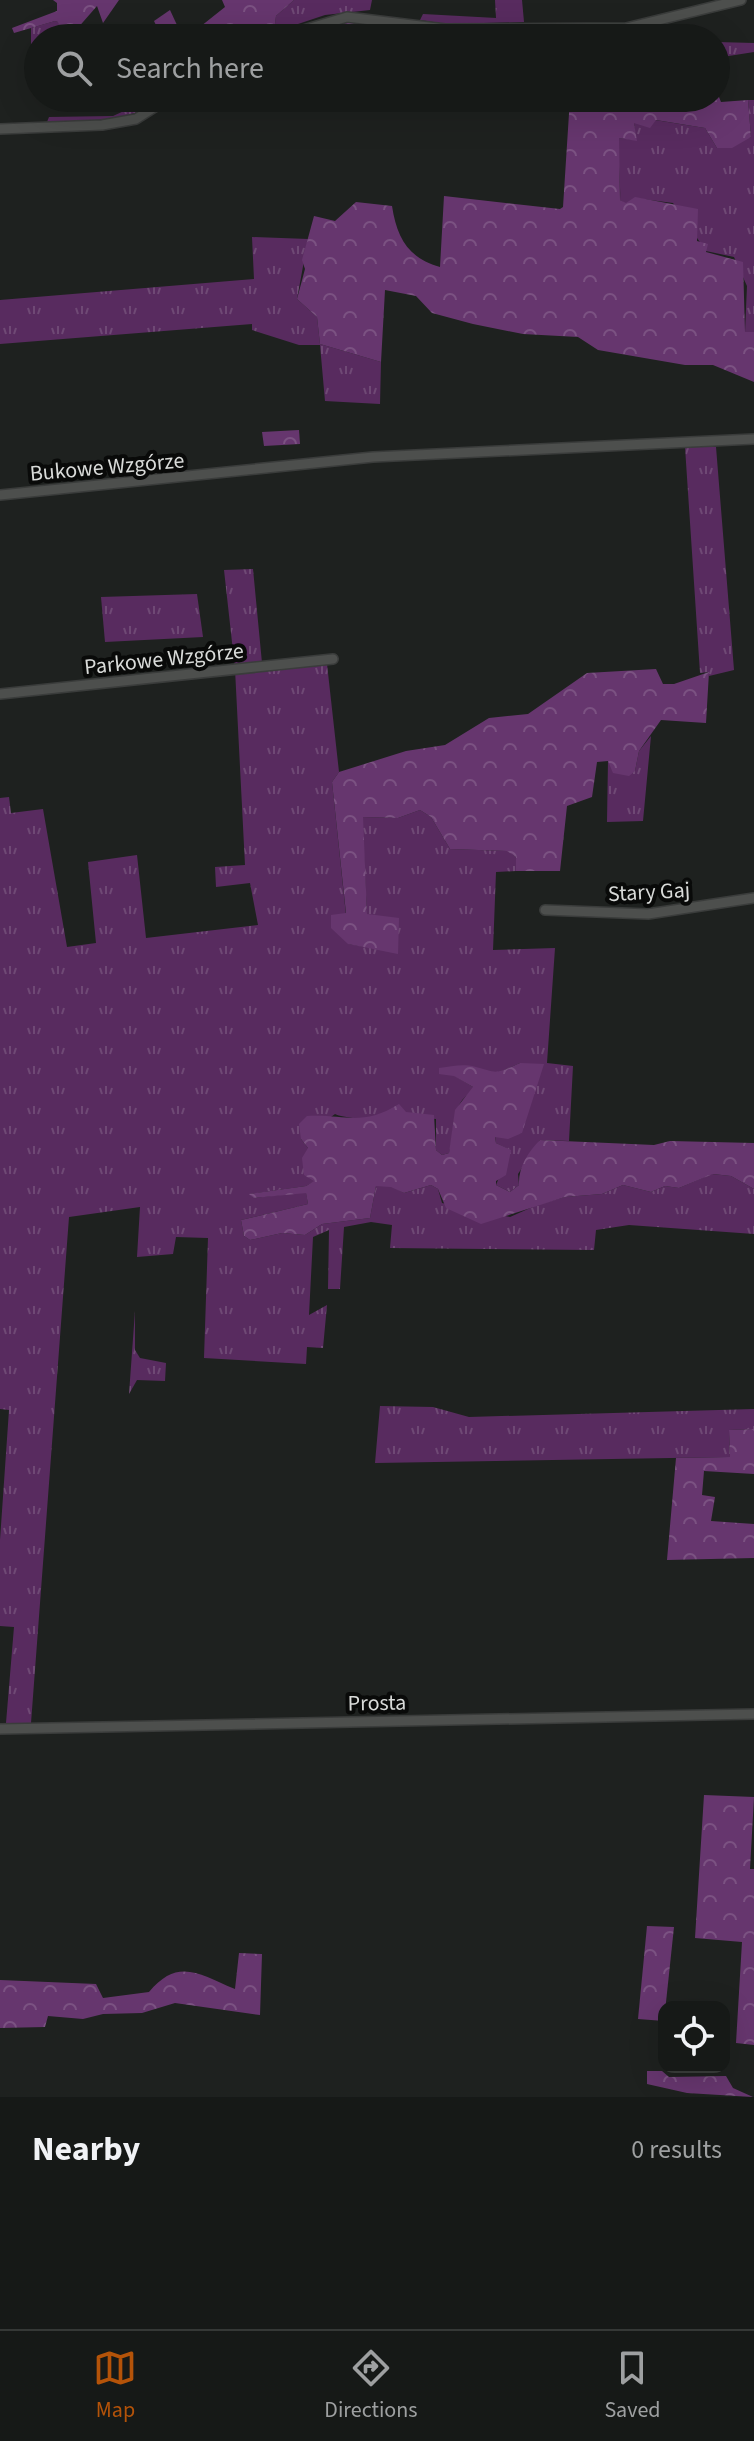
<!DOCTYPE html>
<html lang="en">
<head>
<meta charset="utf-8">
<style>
	body { margin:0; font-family:"Source Sans 3",sans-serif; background:#232624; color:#f1f3f6 }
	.controls { position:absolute; right:24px; bottom:24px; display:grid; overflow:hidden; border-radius:16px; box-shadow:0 8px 32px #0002 }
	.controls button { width:72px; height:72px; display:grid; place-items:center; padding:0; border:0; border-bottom:2px solid #353836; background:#161917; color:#f1f3f6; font:40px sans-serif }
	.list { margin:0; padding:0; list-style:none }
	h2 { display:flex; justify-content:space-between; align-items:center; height:104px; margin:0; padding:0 32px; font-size:34px }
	h2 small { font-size:26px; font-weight:400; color:#9ea0a1 }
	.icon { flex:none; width:44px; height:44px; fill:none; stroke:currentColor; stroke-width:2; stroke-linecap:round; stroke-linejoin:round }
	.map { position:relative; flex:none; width:754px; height:2097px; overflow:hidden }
	.search { position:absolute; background:#161917; box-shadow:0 8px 32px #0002; left:24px; right:24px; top:24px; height:88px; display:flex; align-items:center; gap:20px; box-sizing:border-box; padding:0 28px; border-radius:44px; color:#9ea0a1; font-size:30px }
	.sheet { height:232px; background:#161917 }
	nav { display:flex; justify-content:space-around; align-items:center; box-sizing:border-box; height:112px; border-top:2px solid #353836; background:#161917; font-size:22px; color:#9ea0a1 }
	nav a { display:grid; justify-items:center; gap:4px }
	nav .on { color:#b45309 }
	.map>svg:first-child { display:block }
	.grass { fill:url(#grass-tufts) }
	.forest { fill:url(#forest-crowns) }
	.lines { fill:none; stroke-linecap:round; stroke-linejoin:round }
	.street-casing { stroke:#3a3c3b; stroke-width:12 }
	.street { stroke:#4d4f4d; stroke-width:9 }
	.labels { text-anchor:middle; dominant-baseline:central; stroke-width:8; stroke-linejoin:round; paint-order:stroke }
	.street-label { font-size:22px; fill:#d9dbd9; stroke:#090a09 }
</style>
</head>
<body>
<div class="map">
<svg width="754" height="2097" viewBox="0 0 754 2097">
	<defs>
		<pattern id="grass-tufts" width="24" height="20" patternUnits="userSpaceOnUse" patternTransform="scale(2)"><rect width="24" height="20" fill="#582b5f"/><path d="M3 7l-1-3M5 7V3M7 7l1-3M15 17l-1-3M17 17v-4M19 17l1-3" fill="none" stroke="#6f4975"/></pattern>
		<pattern id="forest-crowns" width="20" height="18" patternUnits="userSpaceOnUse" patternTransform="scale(2)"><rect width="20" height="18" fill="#66366e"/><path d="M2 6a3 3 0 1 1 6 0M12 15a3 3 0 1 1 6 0" fill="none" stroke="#7b5282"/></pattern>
	</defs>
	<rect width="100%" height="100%" fill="#1e211f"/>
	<g class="grass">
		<path d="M294 0H372L370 10 325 15 274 32 276 16Z"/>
		<path d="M495 0H522L524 22 447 24 420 20 423 14 496 18Z"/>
		<path d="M55 21 58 22 60 38H38V57L31 55V28Z"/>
		<path d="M380 25 440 33 527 35V38H384L378 37Z"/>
		<path d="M716 42 754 43V52L716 58Z"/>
		<path d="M748 100H754V332H745L747 286 734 257 706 251 673 203 635 198 626 204 620 200C621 179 617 158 619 138L636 140 634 123 655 120 705 128 717 148 751 137Z"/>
		<path d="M137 105 140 111 118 119 47 122 49 117 113 116Z"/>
		<path d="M252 237 308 239 297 299 317 317 320 344 381 362 380 404 325 401 320 345H299L252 330V324L0 344V300L254 279Z"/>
		<path d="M685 447H716L734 670 709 676V672L700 673Z"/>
		<path d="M253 569 262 663 326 655 339 772 332 782 349 944 398 953 367 914 362 817 398 818 420 810 431 817 450 849 508 851 516 857V871L496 872 493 950 555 948 547 1063 573 1066 569 1141 540 1140 518 1174 519 1185 510 1192 496 1185 510 1150 496 1143 495 1136 522 1133 520 1063 498 1073 455 1076 473 1087V1091C449 1105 456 1129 449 1153L442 1155 436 1150V1119C413 1118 351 1122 335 1114L301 1139 308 1148 315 1181 306 1186 250 1194 253 1198 306 1192 308 1204 241 1220 244 1236 250 1240 282 1233 305 1235 322 1224 370 1218 376 1186H391L404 1193 431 1185 438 1189 442 1203 510 1217 537 1205 565 1197 602 1194 623 1185 651 1192 665 1186 679 1188 712 1174 731 1176 754 1189V1234L629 1225 596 1230 594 1250 390 1248 392 1225 371 1222 344 1227 340 1289H328L329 1230 313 1237 309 1315 327 1305 323 1348 307 1347 306 1364 204 1358 208 1238 176 1237 173 1254 137 1257 140 1207 69 1217 31 1723H6L14 1627 0 1626V1540L9 1410 0 1409V798L9 797 11 813 43 809 67 947 96 943 88 862 137 855 146 938 258 925 250 883 216 887 215 867 245 865 235 669 224 570Z"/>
		<path d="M197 594 203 637 105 642 101 597Z"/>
		<path d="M651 736 643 821 607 822 608 761 635 771 639 751Z"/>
		<path d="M135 1311V1350L140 1358 166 1363 165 1381 137 1380 129 1394Z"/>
		<path d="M380 1406 433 1407 469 1417 754 1409V1429L729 1430 730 1457 375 1463Z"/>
	</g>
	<g class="forest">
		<path d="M53 0H119L103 23 97 6 69 38H60L58 22 55 21 14 33 12 28 57 11V3Z"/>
		<path d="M222 0H294L276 16 274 32 261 38H186L225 7Z"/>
		<path d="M170 10 183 38H162L154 21Z"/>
		<path d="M349 21 380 25 378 37 286 38Z"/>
		<path d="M717 92 721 102 748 100 751 137 732 148H717L705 128 656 120 650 128 634 123 637 141 619 138 620 200 626 203 635 197 698 209 697 241 708 244 706 252 743 262 745 332H754V382L713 365H685L598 350 578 337 523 334 473 324 432 313 416 296 385 290 381 362 320 344 317 317 297 299 305 269 302 260 314 216 335 221 356 202 392 206C397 238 408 258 440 267L444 196 560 209 563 207 570 98H716Z"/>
		<path d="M299 430 300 444 264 446 262 432Z"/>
		<path d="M656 669 663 684H674L709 672 706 723 661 720 639 751 635 771 629 776 613 773 608 761 597 762 592 797 567 806 560 871H516V857L507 851 450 849 431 817 420 810 398 818 363 817 367 914 399 918 398 954 348 944 331 928V915L346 913 332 782 339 772 406 751 445 745 489 718 528 714 587 673Z"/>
		<path d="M520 1063 544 1064 522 1133 508 1139 495 1137 496 1143 511 1150 506 1175 496 1181V1185L510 1192 519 1185C518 1168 528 1152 540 1140L654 1145 670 1141 754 1143V1189L731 1176 713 1174 679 1188 665 1186 651 1192 623 1185 602 1194 565 1197 481 1224 446 1208 438 1189 431 1185 404 1193 391 1187 376 1186 370 1218 322 1224 305 1235 282 1233 250 1240 244 1236 241 1220 308 1204 306 1193 253 1198 249 1194 306 1186 314 1181 304 1175 302 1158 308 1148 301 1139 299 1124 307 1116C346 1114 362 1127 399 1104L406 1112 434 1115 436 1150 442 1155 449 1153 455 1110 473 1087 454 1076 439 1074V1068C449 1067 462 1064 472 1066 498 1072 492 1076 520 1063Z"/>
		<path d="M754 1429V1474L704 1471 702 1495 715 1497 711 1521 754 1524V1558L667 1560 676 1458 730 1457 729 1430Z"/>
		<path d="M704 1795 754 1797 750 1869H754V2045L736 2043 742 1942 695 1938Z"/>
		<path d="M647 1926 674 1927 664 2021 638 2019Z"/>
		<path d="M239 1953 262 1954 260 2015 175 2003 142 2013 103 2014 83 2019 48 2016 45 2027 0 2028V1980L96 1984 103 1998 149 1992C178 1957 199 1974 235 1989Z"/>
		<path d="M647 2071H662L669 2077 726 2076 733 2088 753 2097 687 2093 647 2084Z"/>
	</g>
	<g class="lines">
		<defs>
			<g id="street">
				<path d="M277 38 347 17 445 29 626 28 741 0"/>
				<path d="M0 129 102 125 136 119 169 98"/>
				<path d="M0 495 373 457 754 439"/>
				<path d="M0 694 333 659"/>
				<path d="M545 910 648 914 754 898"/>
				<path d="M0 1729 754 1714"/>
			</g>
		</defs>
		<use href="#street" class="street-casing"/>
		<use href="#street" class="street"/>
	</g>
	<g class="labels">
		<g class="street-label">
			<text transform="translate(107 467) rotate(-5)">Bukowe Wzgórze</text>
			<text transform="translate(164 659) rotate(-6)">Parkowe Wzgórze</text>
			<text transform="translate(649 892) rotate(-3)">Stary Gaj</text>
			<text transform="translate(377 1703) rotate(-1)">Prosta</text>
		</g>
	</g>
</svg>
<div class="controls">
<button><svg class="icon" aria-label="locate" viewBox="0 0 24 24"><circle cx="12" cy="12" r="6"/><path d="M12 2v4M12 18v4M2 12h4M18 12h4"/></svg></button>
</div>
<div class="search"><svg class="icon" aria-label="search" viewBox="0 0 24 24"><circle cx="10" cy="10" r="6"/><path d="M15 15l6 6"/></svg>Search here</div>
</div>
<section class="sheet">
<h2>Nearby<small>0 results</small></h2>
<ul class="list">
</ul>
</section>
<nav>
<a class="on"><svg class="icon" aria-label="map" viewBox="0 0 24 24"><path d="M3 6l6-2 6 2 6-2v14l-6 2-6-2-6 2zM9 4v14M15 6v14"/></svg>Map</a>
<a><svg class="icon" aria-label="directions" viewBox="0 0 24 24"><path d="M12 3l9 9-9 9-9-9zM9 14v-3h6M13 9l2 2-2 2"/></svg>Directions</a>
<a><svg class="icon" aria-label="saved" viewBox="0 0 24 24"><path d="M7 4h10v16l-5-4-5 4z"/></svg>Saved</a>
</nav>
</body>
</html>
